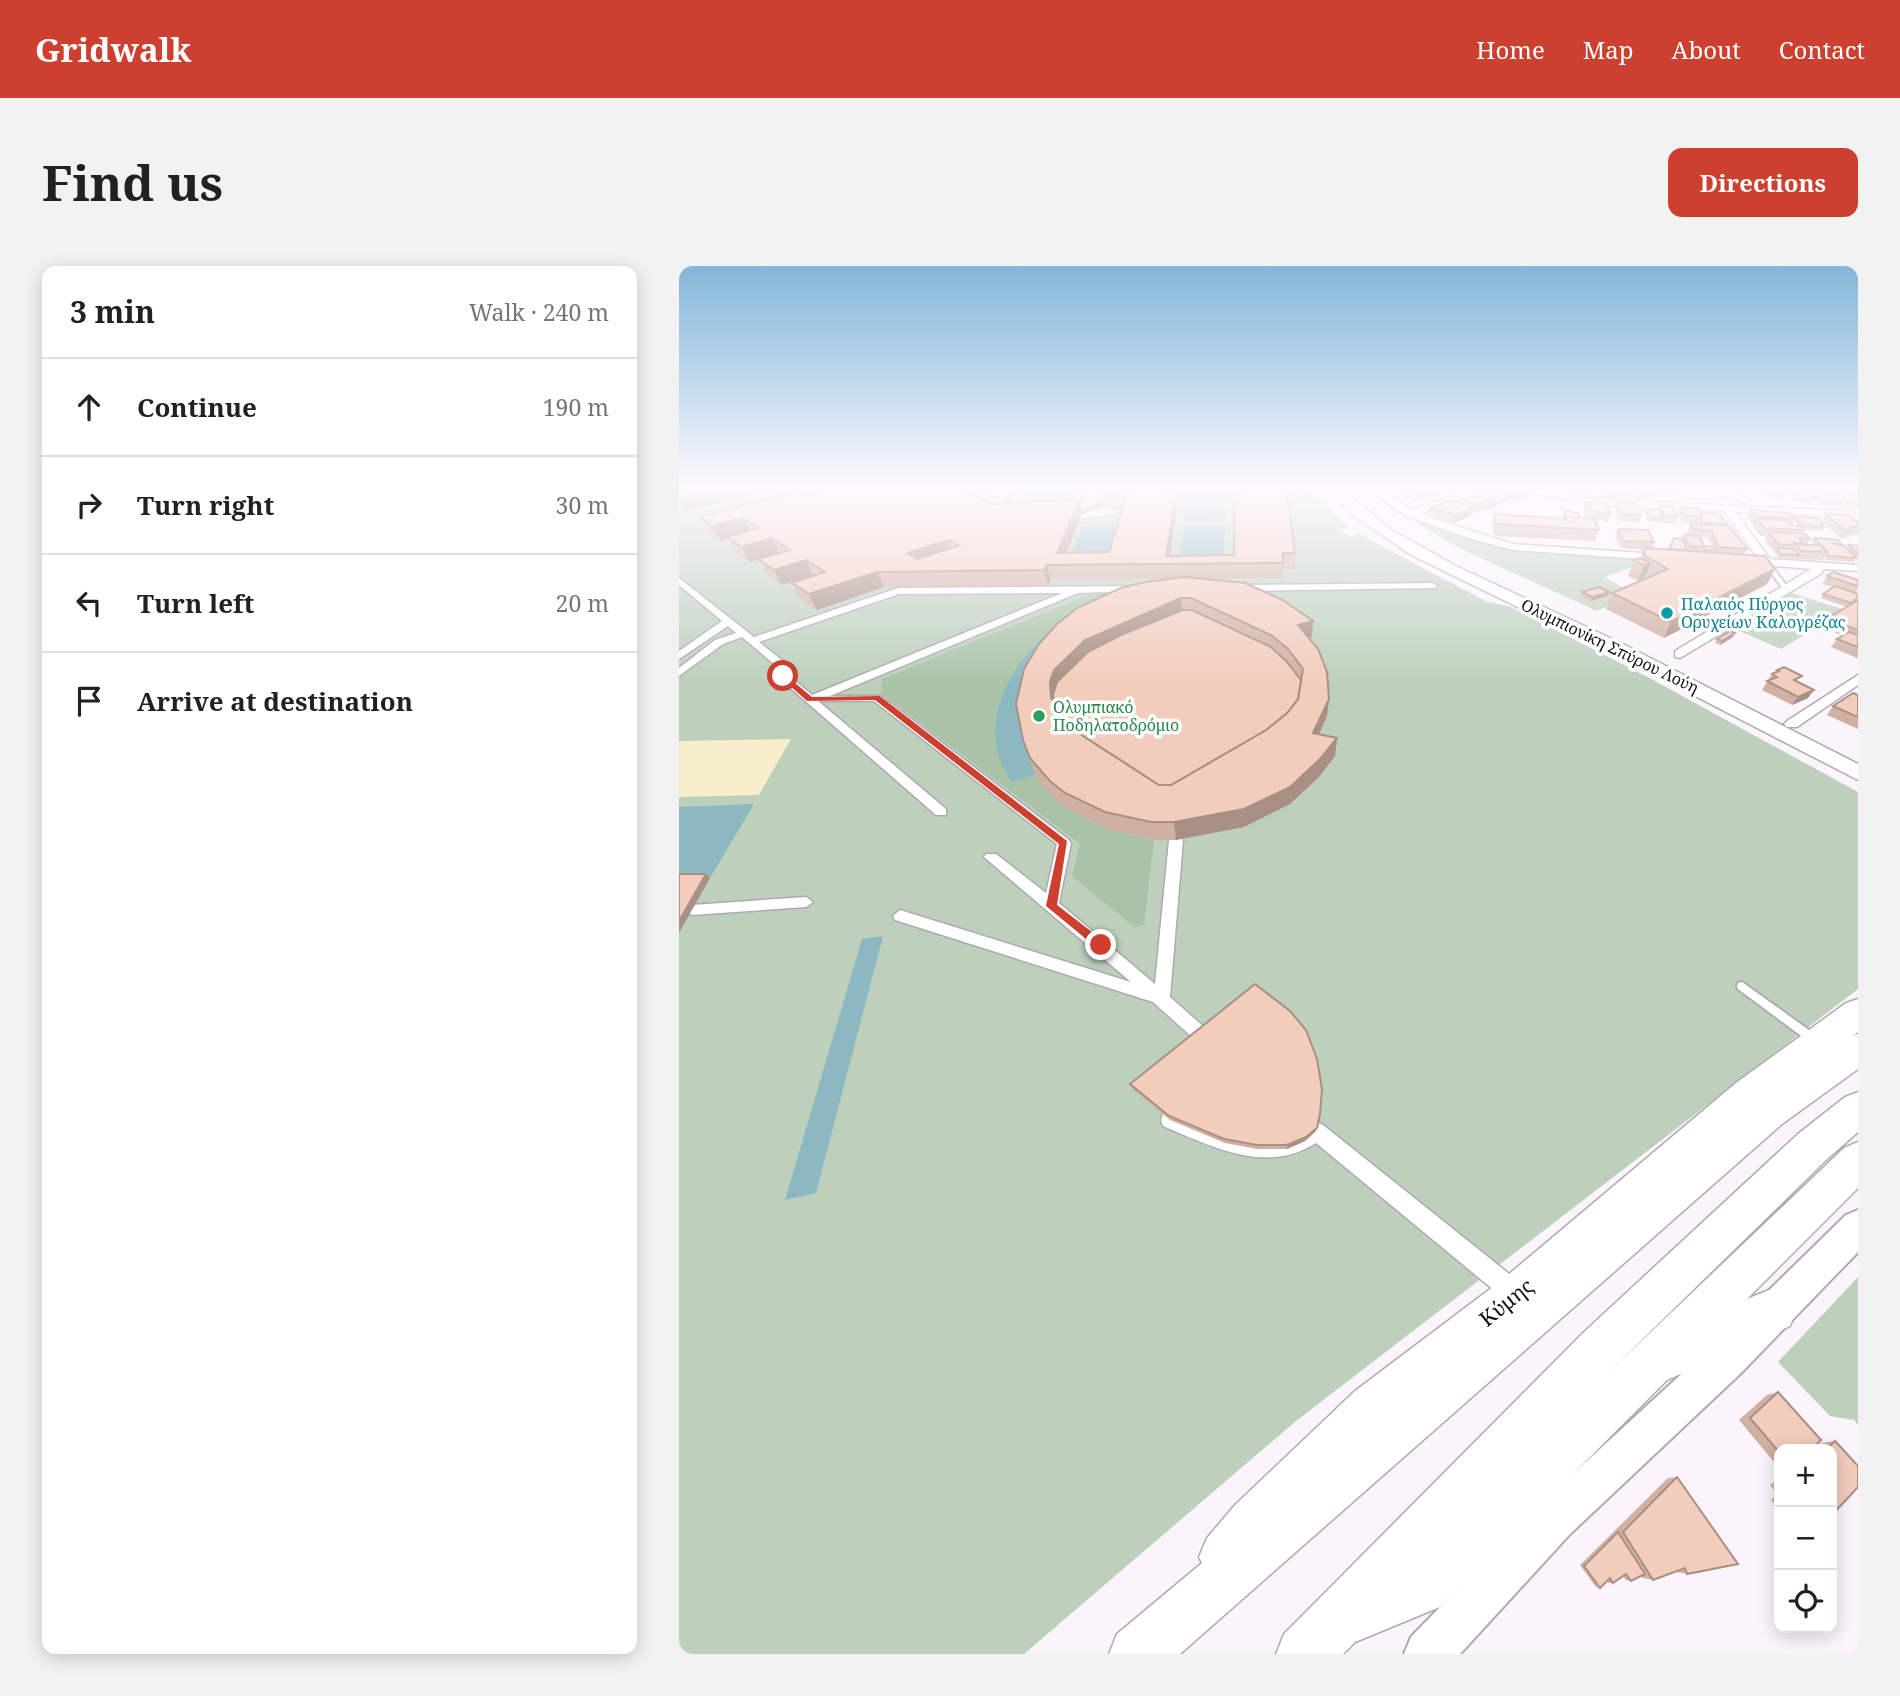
<!DOCTYPE html>
<html lang="en">
<head>
<meta charset="utf-8">
<style>
	body { margin:0; font-family:"Noto Serif",serif; background:#f2f2f2; color:#202124 }
	.controls { position:absolute; right:21px; bottom:21px; display:grid; overflow:hidden; border-radius:14px; box-shadow:0 4px 18px #0003 }
	.controls button { width:63px; height:63px; display:grid; place-items:center; padding:0; border:0; border-bottom:2px solid #e0e0e0; background:#fff; color:#202124; font:35px sans-serif }
	.stop { position:absolute; width:21px; height:21px; margin:-16px; border:5px solid #cd4030; border-radius:50%; background:#fff }
	.stop.end { background:#cd4030; border-color:#fff; box-shadow:0 2px 7px #0008 }
	.list { margin:0; padding:0; list-style:none }
	h2 { display:flex; justify-content:space-between; align-items:center; height:91px; margin:0; padding:0 28px; font-size:30px }
	h2 small { font-size:23px; font-weight:400; color:#757577 }
	.list li { display:grid; grid-template-columns:46px 1fr auto; gap:21px; align-items:center; box-sizing:border-box; height:98px; padding:0 28px; border-top:2px solid #e0e0e0 }
	.list b { display:block; font-size:26px; white-space:nowrap }
	.list em { font-size:23px; font-style:normal; color:#757577 }
	.icon { flex:none; width:38px; height:38px; fill:none; stroke:currentColor; stroke-width:2; stroke-linecap:round; stroke-linejoin:round }
	.map { position:relative; flex:none; width:1179px; height:1388px; overflow:hidden; border-radius:14px }
	header { display:flex; align-items:center; gap:42px; box-sizing:border-box; height:98px; padding:0 35px; background:#cd4030; color:#fff }
	header strong { font-size:33px }
	nav { display:flex; gap:38px; margin-inline-start:auto; font-size:24px }
	.intro { display:flex; align-items:center; justify-content:space-between; box-sizing:border-box; height:168px; padding:0 42px }
	h1 { margin:0; font-size:49px }
	.button { padding:18px 32px; border-radius:14px; background:#cd4030; color:#fff; font-size:24px; font-weight:700 }
	main { display:flex; gap:42px; padding:0 42px }
	aside { flex:1; background:#fff; border-radius:14px; box-shadow:0 4px 18px #0003 }
	.map>svg:first-child { display:block }
	.green { fill:#bcd0bc }
	.forest { fill:#a8c3a8 }
	.sand { fill:#f7edc8 }
	.water { fill:#8cb8c2 }
	.lines { fill:none; stroke-linecap:round; stroke-linejoin:round }
	.service-casing { stroke:#afa9b0; stroke-width:4 }
	.pedestrian-casing { stroke:#afa9b0; stroke-width:3 }
	.minor-casing { stroke:#afa9b0; stroke-width:3 }
	.tertiary-casing { stroke:#afa9b0; stroke-width:4 }
	.secondary-casing { stroke:#afa9b0; stroke-width:3 }
	.primary-casing { stroke:#afa9b0; stroke-width:3 }
	.service { fill:#fff; fill-rule:evenodd }
	.pedestrian { fill:#fff; fill-rule:evenodd }
	.minor { fill:#fff; fill-rule:evenodd }
	.tertiary { fill:#fff; fill-rule:evenodd }
	.secondary { fill:#fff; fill-rule:evenodd }
	.primary { fill:#fff; fill-rule:evenodd }
	.wall { fill:#d0b0a2; fill-rule:evenodd }
	.shaded-wall { fill:#a99084 }
	.building { fill:#f2cdbc; stroke:#a99084; stroke-width:2; fill-rule:evenodd }
	.route { fill:#cd4030 }
	.culture-dot { fill:#0f9aa8; stroke:#fff; stroke-width:2.5 }
	.leisure-dot { fill:#2e9e5b; stroke:#fff; stroke-width:2.5 }
	.labels { text-anchor:middle; dominant-baseline:central; stroke-width:7; stroke-linejoin:round; paint-order:stroke }
	.far-culture-label { font-size:16px; fill:#0d838f; stroke:#fff; text-anchor:start }
	.far-street-label { font-size:16px; fill:#131013; stroke:#fff }
	.far-leisure-label { font-size:16px; fill:#27864d; stroke:#fff; text-anchor:start }
	.near-street-label { font-size:21px; fill:#131013; stroke:#fff }
</style>
</head>
<body>
<header>
<strong>Gridwalk</strong>
<nav><a>Home</a><a>Map</a><a>About</a><a>Contact</a></nav>
</header>
<div class="intro"><h1>Find us</h1><a class="button">Directions</a></div>
<main>
<aside>
<h2>3 min<small>Walk · 240 m</small></h2>
<ul class="list">
<li><svg class="icon" aria-label="ahead" viewBox="0 0 24 24"><path d="M12 20V5M6 11l6-6 6 6"/></svg><div><b>Continue</b></div><em>190 m</em></li>
<li><svg class="icon" aria-label="right" viewBox="0 0 24 24"><path d="M7 20v-9h11M14 6l5 5-5 5"/></svg><div><b>Turn right</b></div><em>30 m</em></li>
<li><svg class="icon" aria-label="left" viewBox="0 0 24 24"><path d="M17 20v-9H6M10 6l-5 5 5 5"/></svg><div><b>Turn left</b></div><em>20 m</em></li>
<li><svg class="icon" aria-label="arrive" viewBox="0 0 24 24"><path d="M6 21V4h12l-3 4 3 4H6"/></svg><div><b>Arrive at destination</b></div></li>
</ul>
</aside>
<div class="map">
<svg width="1179" height="1388" viewBox="0 0 1179 1388">
	<rect width="100%" height="100%" fill="#fbf4fc"/>
	<g class="green">
		<path d="M0 223H631L669 261 660 265 671 270 680 268 808 336 830 340 974 414 1179 526V723L617 1155 345 1388H0Z"/>
		<path d="M733 252 827 282 958 293 956 300 926 311 954 328 918 345 782 283 731 253Z"/>
		<path d="M1110 326 1166 344 1102 383 1051 361Z"/>
		<path d="M1179 1011V1159L1175 1154 1151 1150 1099 1096Z"/>
	</g>
	<path class="forest" d="M494 326 319 442C316 474 318 488 332 516L356 509C387 549 426 566 475 574L465 659 456 662 393 610 401 578 202 427 203 413 414 327Z"/>
	<path class="sand" d="M112 473 80 529 0 531V475Z"/>
	<g class="water">
		<path d="M352 223H389L384 235 345 236Z"/>
		<path d="M546 241V253L505 254 506 242Z"/>
		<path d="M505 260H546L545 294H500Z"/>
		<path d="M403 261H438L428 295H389Z"/>
		<path d="M384 354 344 467 356 509 332 516C293 455 334 392 384 354Z"/>
		<path d="M75 538 31 612 0 613V541Z"/>
		<path d="M204 670 137 927 106 934 183 673Z"/>
	</g>
	<g class="lines">
		<defs>
			<g id="service">
				<path d="M1085 295H1089L1110 323 1109 324H1105L1084 296Z"/>
				<path d="M1063 716 1141 772 1143 775 1141 778 1137 780 1133 778 1059 723 1058 720 1059 717Z"/>
			</g>
			<g id="pedestrian">
				<path d="M436 241 448 243C437 248 386 257 376 252Z"/>
				<path d="M0 312 75 371 219 322 464 320 465 322 461 325 399 327 151 430H202L390 574 392 577 380 637 476 718 490 574 497 569 502 571 504 574 491 731 526 762 529 767 526 772 520 774 514 772 474 736 216 654 214 650 221 644 452 716 305 591 307 588H317L367 627 378 578 195 435H139L267 543V549H257L100 412 95 398 63 371 44 378 0 410V402L36 374 57 367 49 360 0 393V385L43 355 0 319ZM383 327 133 429 109 409 104 395 80 376 220 328Z"/>
				<path d="M754 317 758 320 757 322 557 325 553 322 557 319Z"/>
				<path d="M127 631 134 636 127 641 13 649 6 644 13 639Z"/>
				<path d="M491 845C526 859 575 887 614 870 622 866 628 859 637 856L644 859 844 1019 847 1027 844 1035 836 1038 828 1035 637 877C587 909 534 881 484 860L482 854 484 848Z"/>
			</g>
			<g id="minor">
				<path d="M694 223H704L732 244 797 223H812L741 248 834 278 992 289 998 292 992 295 834 284 792 273 727 250 712 241Z"/>
				<path d="M831 223H856L922 234 1171 245 1175 246V250L1056 246 1091 293 1179 299V305L1144 303 1143 307 1001 392 996 391V385L1132 303 1058 297 1056 295 1062 292 1079 293 1045 245 922 240Z"/>
				<path d="M1012 223H1033L1071 233 1066 236Z"/>
				<path d="M1179 409V419L1118 461H1108L1105 458 1108 455Z"/>
			</g>
			<path id="tertiary" d="M1179 944V986L1062 1107 891 1268 781 1388H725L732 1371 861 1238 1034 1079 1167 949Z"/>
			<path id="secondary" d="M648 223H662L711 263 777 300 944 378 1179 498V514L931 386 732 289 672 248Z"/>
			<g id="primary">
				<path d="M1179 733V766L1174 770 1179 768V803L1103 858 501 1388H430L438 1368 523 1297 520 1291 528 1272 556 1239 676 1125 823 1014 1057 817 1167 737Z"/>
				<path d="M1179 826V866L1147 894 931 1105 1165 882 1179 876V922L1068 1033 1095 1022 1111 1028 1117 1044 1111 1060 988 1114 761 1341 676 1376 664 1388H597L605 1368 904 1067 1119 868 1166 831Z"/>
			</g>
		</defs>
		<use href="#service" class="service-casing"/>
		<use href="#pedestrian" class="pedestrian-casing"/>
		<use href="#minor" class="minor-casing"/>
		<use href="#tertiary" class="tertiary-casing"/>
		<use href="#secondary" class="secondary-casing"/>
		<use href="#primary" class="primary-casing"/>
		<use href="#service" class="service"/>
		<use href="#pedestrian" class="pedestrian"/>
		<use href="#minor" class="minor"/>
		<use href="#tertiary" class="tertiary"/>
		<use href="#secondary" class="secondary"/>
		<use href="#primary" class="primary"/>
	</g>
	<g class="wall">
		<path d="M280 223 304 234 310 223H338L331 235 336 237 400 234 402 233 406 223H432L431 227H453L454 223H600V225H608L616 287V303H604V312L528 313 566 317 604 334 634 355 633 371 630 372 639 383 648 406 650 433 648 450 640 468 658 472 656 490 640 511 611 538 565 561 497 574H475L430 564 391 544 376 533 356 509 344 474 337 438 345 403 360 378 378 358 398 342 442 322 466 316 486 313 371 314 369 319 205 321 138 344 121 333 113 317 135 310 134 309 103 319 87 308 79 293 71 296 57 286 49 272 42 275 29 266 21 251 118 226 126 230 153 224ZM555 234V289L491 290 498 241V235ZM425 240V244L443 245 430 286 387 287 403 248Z"/>
		<path d="M714 223H759V229L735 235Z"/>
		<path d="M818 223H845L848 232 837 236 832 234 821 237 820 240 813 243 795 245 794 249 775 257 751 249 752 242 781 237 782 233 806 232 807 228 818 225Z"/>
		<path d="M855 223H873L870 227Z"/>
		<path d="M886 223H914L915 225 912 233 887 231Z"/>
		<path d="M919 223H1003L1002 226 978 229 974 228 973 231 952 233 947 229 946 233H922L918 226Z"/>
		<path d="M1049 223H1079L1076 230Z"/>
		<path d="M1082 223H1107L1108 229 1106 233 1082 230Z"/>
		<path d="M1110 223H1150L1152 226 1151 228 1159 229 1157 226 1158 223H1172L1179 225V242L1166 240 1162 234 1164 231H1170L1159 230 1163 237 1161 241 1138 238 1135 231 1132 238 1121 236 1113 234Z"/>
		<path d="M907 236 932 249 929 256 916 253 920 264 916 275 815 270 813 259 815 248 885 253 884 248 885 244 901 252 913 253 907 251 904 243Z"/>
		<path d="M937 236 962 249 960 256 939 255 935 244Z"/>
		<path d="M980 239 998 250 995 258 969 255 966 246 967 243H978Z"/>
		<path d="M1001 241 1043 252 1048 258 1047 260 1068 283 1065 289 1096 303 1088 318 985 372 927 343 933 327 970 311 967 309 966 312 959 315 949 310 955 294 962 293 965 284 942 282 936 270 939 263 975 276 973 283 989 284 1003 273 1005 269 1010 270 1008 266 1012 259H1021L1004 257 998 249ZM1020 271 1029 272 1033 280H1025Z"/>
		<path d="M1072 244 1116 253 1113 260H1120L1115 254 1117 251 1145 261 1143 265 1124 263 1125 264 1123 268 1131 273 1128 279H1135L1133 276 1135 272 1163 279 1169 283 1170 279 1179 280V295L1177 292 1175 296 1148 294 1145 291 1143 294 1100 292 1086 274 1087 270H1081L1074 260 1075 258H1073L1068 252Z"/>
		<path d="M1147 248 1176 254H1179V267L1178 269H1171L1169 272H1161L1143 255Z"/>
		<path d="M1148 310 1179 314V324L1175 327 1179 329V391L1178 392 1152 381 1158 373 1164 369 1156 367 1160 361 1149 357 1154 349 1168 341 1142 332 1144 328 1154 321 1143 318Z"/>
		<path d="M903 326 929 330 912 335 901 330Z"/>
		<path d="M1054 371 1041 379 1036 377 1038 373Z"/>
		<path d="M1098 404 1119 416 1129 432 1113 439 1083 424 1093 408 1097 406Z"/>
		<path d="M1179 429V463L1148 449 1154 440Z"/>
		<path d="M451 818 637 865 626 875 608 883H578L546 877 491 854 452 822Z"/>
		<path d="M1099 1126 1100 1183V1202L1060 1154 1088 1129Z"/>
		<path d="M1156 1175 1153 1183H1137L1143 1177Z"/>
		<path d="M998 1211 1008 1308 997 1306V1305L974 1314 964 1312 962 1309 952 1315 947 1314 944 1310 934 1317H930L928 1315 921 1322 917 1321 901 1299 989 1212Z"/>
		<path d="M1100 1212V1244L1092 1234 1098 1228 1091 1219Z"/>
	</g>
	<g class="shaded-wall">
		<path d="M28 223H92L4 246 0 239V230Z"/>
		<path d="M334 223H338L329 237 328 234Z"/>
		<path d="M752 223H759V229L735 235 736 227Z"/>
		<path d="M769 223H780L768 227Z"/>
		<path d="M980 223H1003L1002 226 978 229Z"/>
		<path d="M850 225 848 232 837 236 839 229Z"/>
		<path d="M497 227 498 241 490 298 487 290Z"/>
		<path d="M975 227 973 231 963 232 964 228Z"/>
		<path d="M833 230 832 234 822 237V234Z"/>
		<path d="M400 234 424 237 425 240 403 248 383 299 378 287Z"/>
		<path d="M814 236 813 243 795 245 796 238Z"/>
		<path d="M821 237 820 240 813 243 814 239Z"/>
		<path d="M795 242 794 249 775 257 777 249Z"/>
		<path d="M64 252 71 266 42 275 33 260Z"/>
		<path d="M93 272 100 287 71 296 62 281Z"/>
		<path d="M270 274 275 289 234 302 228 287Z"/>
		<path d="M127 294 134 309 103 319 95 304Z"/>
		<path d="M972 297 966 312 959 315 965 299Z"/>
		<path d="M368 299 371 314 369 319 365 304Z"/>
		<path d="M1096 303 1088 318 985 372 992 356Z"/>
		<path d="M198 306 205 321 138 344 130 328Z"/>
		<path d="M930 326 929 330 912 335 913 331Z"/>
		<path d="M502 332 504 348 375 433 377 448 372 431 371 416 375 404 406 374Z"/>
		<path d="M634 355 633 371 619 375V359Z"/>
		<path d="M1056 367 1054 371 1041 379 1043 375Z"/>
		<path d="M1135 424 1129 432 1113 439 1119 431Z"/>
		<path d="M650 433 648 450 633 484 634 467Z"/>
		<path d="M658 472 656 490 640 511 611 538 565 561 497 574 495 556Z"/>
		<path d="M27 608 31 612 0 667V655Z"/>
		<path d="M641 852 637 865 626 875 608 883V879Z"/>
	</g>
	<g class="building">
		<path d="M0 223H28L0 230Z"/>
		<path d="M153 223H280L312 238 400 234 378 287 430 286 447 231 423 230V227H453L454 223H483L482 227H497L487 290 555 289V227H566V223H600V225H608L616 287H604V297L368 299 365 304 198 306 130 328 113 317 146 306 127 294 95 304 79 293 111 284 93 272 62 281 48 271 80 262 64 252 33 260 21 251 118 226 126 230ZM270 274 280 280 238 293 228 287Z"/>
		<path d="M310 223H334L328 234 336 237 312 238 304 234Z"/>
		<path d="M406 223H430V227H423L424 237 402 244 400 234 402 233Z"/>
		<path d="M728 223H752L736 227Z"/>
		<path d="M824 223H845L850 225 839 229Z"/>
		<path d="M889 223H914L915 225Z"/>
		<path d="M923 223H934L936 226H924Z"/>
		<path d="M934 223H940L947 229H935L936 226Z"/>
		<path d="M951 223H964L966 225H954Z"/>
		<path d="M964 223H967L975 227 964 228 966 225Z"/>
		<path d="M1099 223H1107L1108 229 1097 228Z"/>
		<path d="M1116 223H1134L1136 231 1125 229 1117 227Z"/>
		<path d="M1137 223H1150L1152 226 1138 225Z"/>
		<path d="M1159 223 1179 224V228L1161 226Z"/>
		<path d="M818 225 833 230 822 234 807 228Z"/>
		<path d="M1137 227 1159 229 1163 237 1140 235Z"/>
		<path d="M794 229 814 236 796 238 782 233Z"/>
		<path d="M799 230H800L821 237 814 239V236Z"/>
		<path d="M1164 231H1179V238L1168 237Z"/>
		<path d="M773 234 795 242 777 249 752 242Z"/>
		<path d="M907 236 927 237 932 249 910 244Z"/>
		<path d="M937 236 957 237 962 249 942 248Z"/>
		<path d="M980 239 993 240 998 250 985 249Z"/>
		<path d="M1001 241 1018 242 1023 251 1007 250Z"/>
		<path d="M967 243H979L983 252 970 251Z"/>
		<path d="M885 244 899 247 901 252H886Z"/>
		<path d="M1072 244 1111 247 1116 253 1076 250Z"/>
		<path d="M1020 246 1040 248 1043 250 1040 252H1044L1048 258 1023 257 1022 254 1023 251Z"/>
		<path d="M815 248 887 253 886 251 916 253 920 264 817 258Z"/>
		<path d="M1147 248 1171 249 1179 258V261H1170L1174 265 1165 264Z"/>
		<path d="M1117 251 1140 252 1145 261 1124 259Z"/>
		<path d="M1078 253 1108 254 1113 260H1122L1125 264 1085 262Z"/>
		<path d="M1012 259 1050 260 1068 283 1040 281 1032 265 1014 263Z"/>
		<path d="M939 263 969 264 975 276 945 275Z"/>
		<path d="M1089 266 1126 268 1131 273 1120 272 1123 277H1115L1117 279 1099 278Z"/>
		<path d="M1005 269 1020 270 1026 281 1011 280Z"/>
		<path d="M995 272 1003 273 1009 284 990 283Z"/>
		<path d="M1135 272 1159 274 1163 279 1152 277 1166 280 1177 292 1150 290 1147 286H1148Z"/>
		<path d="M1117 279H1141L1148 286 1122 285Z"/>
		<path d="M1170 279 1179 280V288Z"/>
		<path d="M1025 280 1037 281 1038 284H1025Z"/>
		<path d="M966 282 1086 290 1096 303 992 356 933 327 989 303 965 289Z"/>
		<path d="M1097 282 1115 283 1120 289 1102 288Z"/>
		<path d="M961 292 972 297 965 299 955 294Z"/>
		<path d="M1154 306 1179 314V320L1148 310Z"/>
		<path d="M506 311 566 317 604 334 634 355 619 359 639 383 648 406 650 433 634 467 658 472 641 493 611 521 565 543 495 556H472L426 546 386 527 371 515 351 492 344 474 337 438 345 403 360 378 378 358 398 342 442 322 466 316ZM502 332H512L592 369 609 383 624 403 619 433 608 447 587 464 492 519H480L392 462 377 444 372 431 371 416 375 404 406 374Z"/>
		<path d="M1156 320 1179 328V330L1176 334 1172 337 1144 328Z"/>
		<path d="M920 321 930 326 913 331 903 326Z"/>
		<path d="M1178 335H1179V364L1162 358 1168 354 1154 349Z"/>
		<path d="M504 344H513L592 381 608 396 622 414 619 433 608 447 587 464 492 519H480L392 462 378 445 374 429 378 416 409 386 442 369Z"/>
		<path d="M1051 365 1056 367 1043 375 1038 373Z"/>
		<path d="M1170 366 1179 369V381L1158 373Z"/>
		<path d="M1105 401 1123 410 1115 414 1135 424 1119 431 1088 415 1098 411 1093 408 1100 405 1098 404Z"/>
		<path d="M1174 427 1179 429V451L1154 440Z"/>
		<path d="M0 608H27L0 655Z"/>
		<path d="M576 718 611 745 627 764 638 793 643 823 641 848 638 862 627 871 608 879H578L545 873 490 850 451 818Z"/>
		<path d="M1099 1126 1142 1174 1133 1183H1100V1186L1071 1152Z"/>
		<path d="M1156 1175 1179 1200V1221L1153 1249V1183H1148Z"/>
		<path d="M998 1211 1059 1298 1008 1308 1006 1302 974 1314 944 1266Z"/>
		<path d="M939 1266 966 1308 952 1315 947 1308 934 1317 931 1312 921 1322 905 1300Z"/>
	</g>
	<linearGradient id="sky" x2="0" y2="1"><stop stop-color="#83b6d9"/><stop offset="0.53" stop-color="#fdfafe"/><stop offset="1" stop-color="#fdfafe" stop-opacity="0"/></linearGradient>
	<rect width="1179" height="418" fill="url(#sky)"/>
	<path class="route" d="M104 407 133 431 201 430 388 575 378 639 426 676V682H418L367 640 380 578 196 434 128 435 101 411Z"/>
	<circle class="culture-dot" cx="988" cy="347" r="7"/>
	<circle class="leisure-dot" cx="360" cy="450" r="7"/>
	<g class="labels">
		<g class="far-culture-label">
			<text x="1002" y="338">Παλαιός Πύργος<tspan x="1002" dy="18">Ορυχείων Καλογρέζας</tspan></text>
		</g>
		<g class="far-street-label">
			<text transform="translate(931 380) rotate(26)">Ολυμπιονίκη Σπύρου Λούη</text>
		</g>
		<g class="far-leisure-label">
			<text x="374" y="441">Ολυμπιακό<tspan x="374" dy="18">Ποδηλατοδρόμιο</tspan></text>
		</g>
		<g class="near-street-label">
			<text transform="translate(827 1036) rotate(-39)">Κύμης</text>
		</g>
	</g>
</svg>
<div class="controls">
<button>+</button>
<button>−</button>
<button><svg class="icon" aria-label="locate" viewBox="0 0 24 24"><circle cx="12" cy="12" r="6"/><path d="M12 2v4M12 18v4M2 12h4M18 12h4"/></svg></button>
</div>
<div class="stop" style="left:104px;top:410px"></div>
<div class="stop end" style="left:422px;top:679px"></div>
</div>
</main>
</body>
</html>
